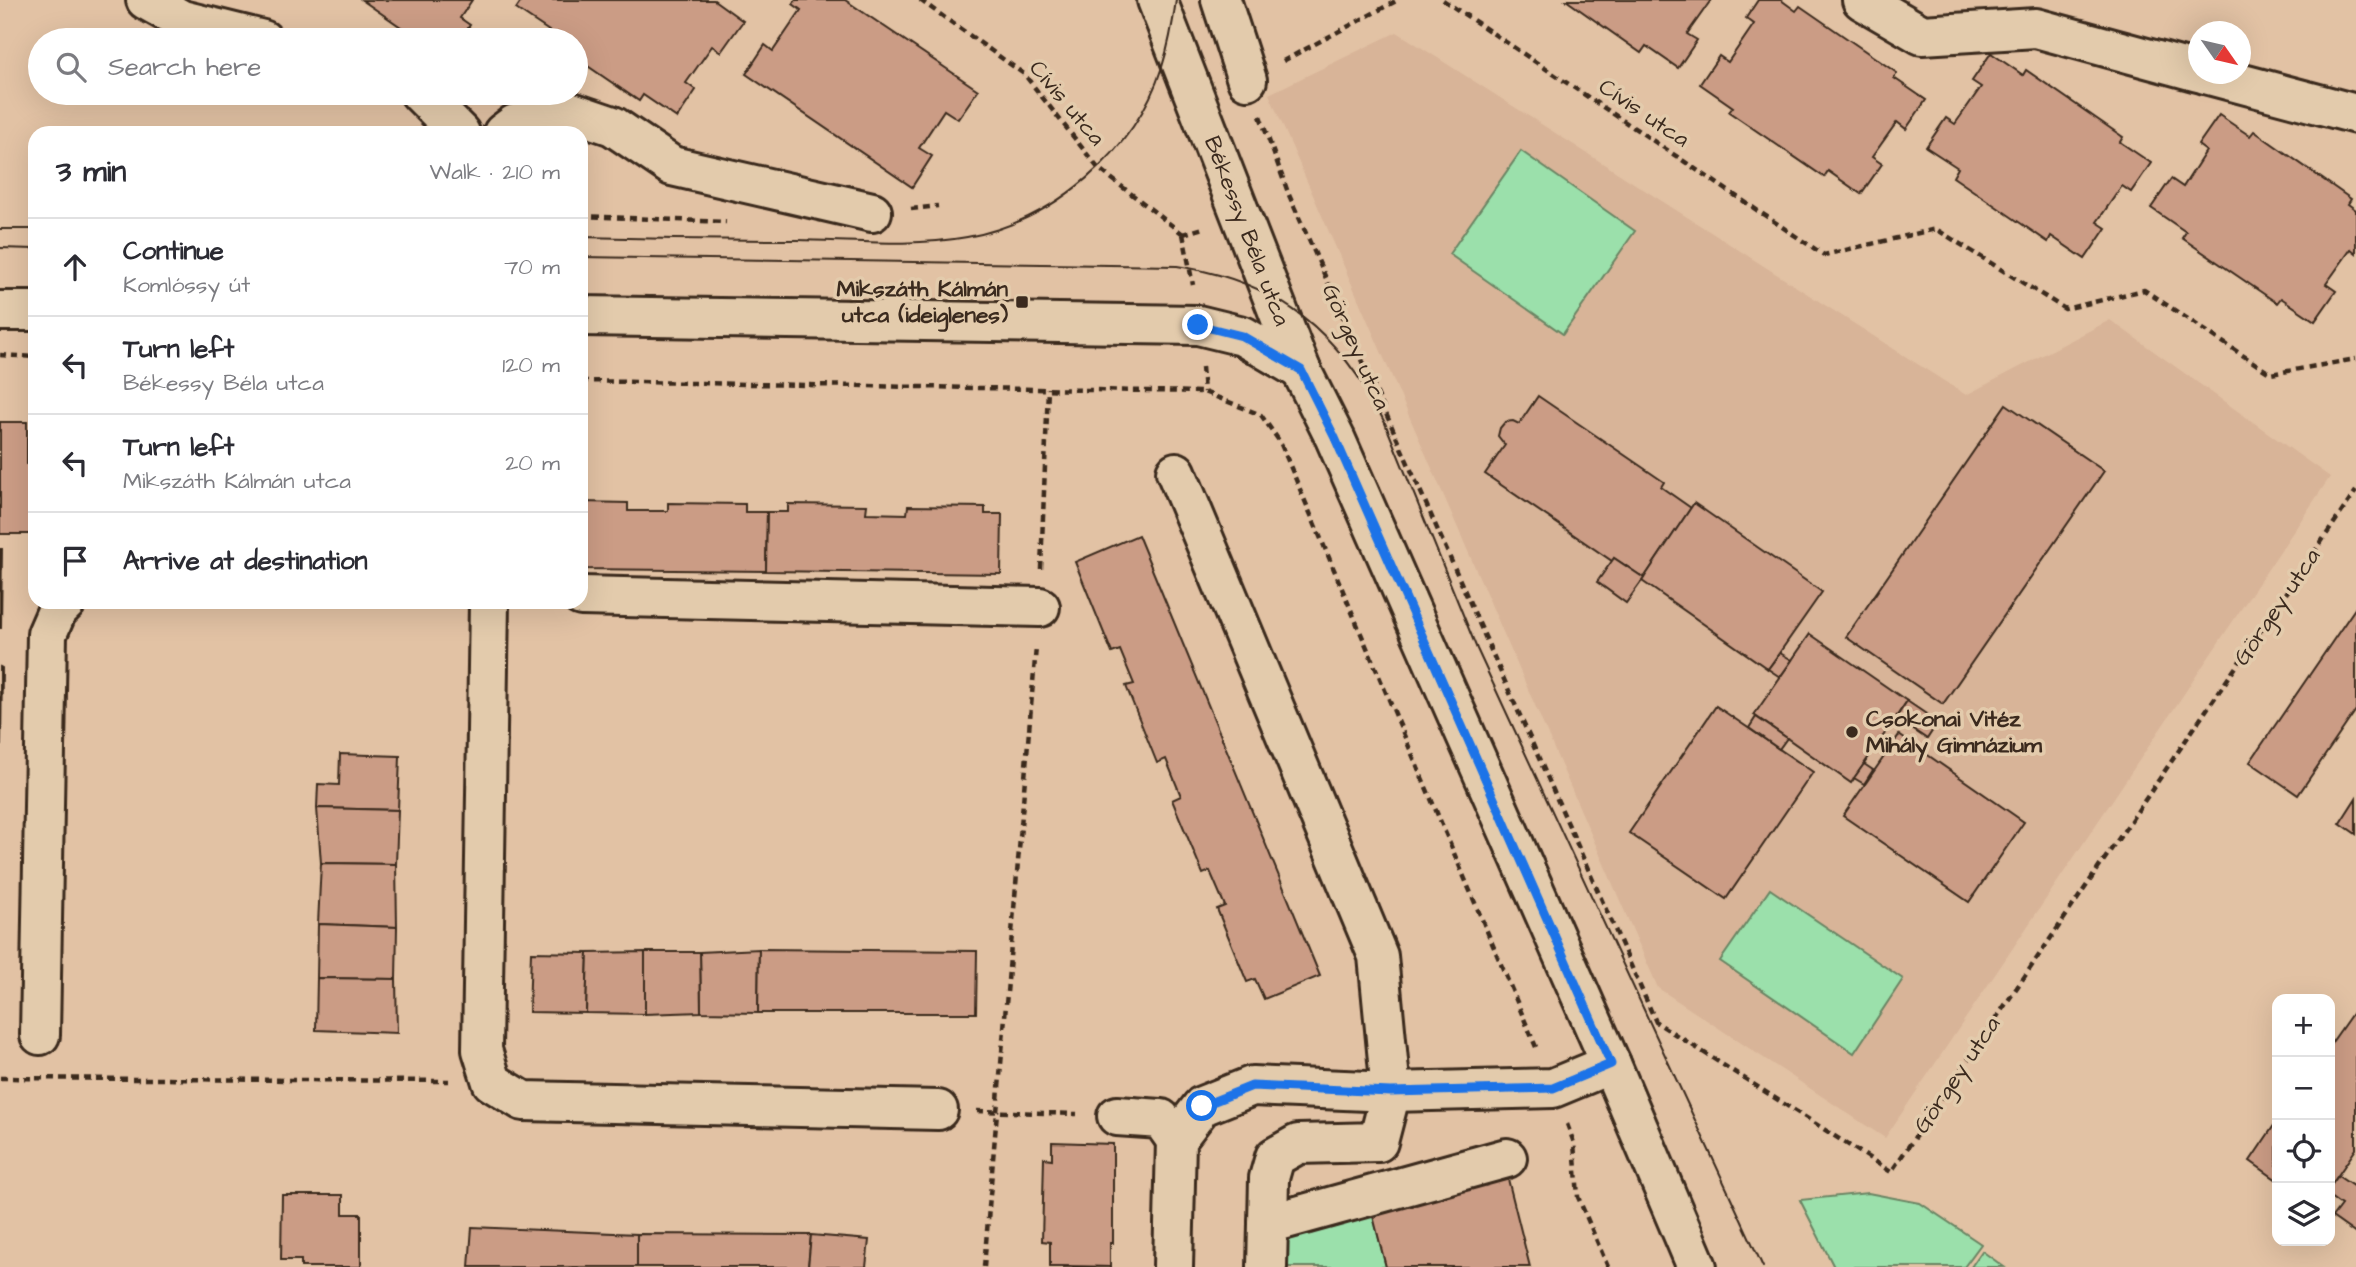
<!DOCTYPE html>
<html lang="en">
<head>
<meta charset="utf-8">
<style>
	body { margin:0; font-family:"Architects Daughter",sans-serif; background:#f2f2f3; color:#2b2b33 }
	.controls { position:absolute; right:21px; bottom:21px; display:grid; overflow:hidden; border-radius:14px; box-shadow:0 7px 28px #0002 }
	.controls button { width:63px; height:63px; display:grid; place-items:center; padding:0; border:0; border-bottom:2px solid #e1e1e2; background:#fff; color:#2b2b33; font:35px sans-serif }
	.compass { position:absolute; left:2188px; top:21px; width:63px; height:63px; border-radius:50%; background:#fff; box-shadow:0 7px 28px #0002; rotate:124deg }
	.stop { position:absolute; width:21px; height:21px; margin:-16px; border:5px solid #1a73e8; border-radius:50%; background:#fff }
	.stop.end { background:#1a73e8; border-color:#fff; box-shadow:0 2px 7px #0008 }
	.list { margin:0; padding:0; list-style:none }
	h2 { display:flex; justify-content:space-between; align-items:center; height:91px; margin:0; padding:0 28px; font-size:30px }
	h2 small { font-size:23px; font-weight:400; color:#7c7c81 }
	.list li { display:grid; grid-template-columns:46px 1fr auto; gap:21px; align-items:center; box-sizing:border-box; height:98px; padding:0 28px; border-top:2px solid #e1e1e2 }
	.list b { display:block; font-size:26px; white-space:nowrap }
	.list p { margin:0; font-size:23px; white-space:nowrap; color:#7c7c81 }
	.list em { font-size:23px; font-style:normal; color:#7c7c81 }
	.icon { flex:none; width:38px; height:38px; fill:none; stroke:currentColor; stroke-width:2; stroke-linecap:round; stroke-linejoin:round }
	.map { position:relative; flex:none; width:2356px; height:1267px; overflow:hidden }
	.search { position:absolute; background:#fff; box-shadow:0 7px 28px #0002; left:28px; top:28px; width:560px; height:77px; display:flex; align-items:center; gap:18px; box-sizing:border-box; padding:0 24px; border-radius:38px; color:#7c7c81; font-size:26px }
	.panel { position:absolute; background:#fff; box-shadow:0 7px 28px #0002; left:28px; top:126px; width:560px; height:483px; border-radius:21px }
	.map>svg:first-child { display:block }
	.built { fill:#d8b498 }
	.green { fill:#9be0ab; stroke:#6b8564; stroke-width:2 }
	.building { fill:#cb9c85; stroke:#3b2a1e; stroke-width:2 }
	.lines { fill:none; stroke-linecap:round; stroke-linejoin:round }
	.minor-casing { stroke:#3b2a1e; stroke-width:44 }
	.path { stroke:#3b2a1e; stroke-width:4.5; stroke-dasharray:7 5; stroke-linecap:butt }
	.minor { stroke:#e3cbac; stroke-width:38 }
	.tram { stroke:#3b2a1e; stroke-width:2 }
	.route { stroke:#1a73e8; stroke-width:9 }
	.poi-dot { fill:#3b2a1e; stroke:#e3cbac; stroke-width:2.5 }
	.labels { text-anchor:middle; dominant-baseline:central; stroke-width:7; stroke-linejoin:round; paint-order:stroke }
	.street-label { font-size:23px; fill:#3b2a1e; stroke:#e3cbac }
	.poi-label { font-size:23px; font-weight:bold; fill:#3b2a1e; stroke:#e3cbac; text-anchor:end }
</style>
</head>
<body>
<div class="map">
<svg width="2356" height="1267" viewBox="0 0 2356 1267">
	<rect width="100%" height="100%" fill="#e2c2a4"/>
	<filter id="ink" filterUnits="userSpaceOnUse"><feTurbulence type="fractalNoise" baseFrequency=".0143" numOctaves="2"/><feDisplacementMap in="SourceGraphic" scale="14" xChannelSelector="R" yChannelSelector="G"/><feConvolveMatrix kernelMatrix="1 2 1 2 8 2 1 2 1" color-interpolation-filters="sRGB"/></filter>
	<g filter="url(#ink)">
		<path class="built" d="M1397 32 1966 395 2110 320 2330 477 1885 1138 1658 988 1269 94Z"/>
		<g class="green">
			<path d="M1521 151 1635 231 1563 334 1449 254Z"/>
			<path d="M1770 889 1903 979 1854 1053 1720 961Z"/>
			<path d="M1868 1193 1920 1203 1981 1244 1964 1267H1834L1800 1200Z"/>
			<path d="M1372 1212 1386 1267H1283V1240Z"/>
			<path d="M1982 1251 2004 1267H1971Z"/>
		</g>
		<g class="building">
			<path d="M362 0H472L460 18 470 25 459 40H429L417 31 414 36Z"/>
			<path d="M522 0H714L743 21 721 52 712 46 686 83 696 90 677 118 643 95 639 101 576 58V40H550L545 37 549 31 516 9Z"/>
			<path d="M796 0H845L978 90 958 119 944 110 919 148 932 156 912 187 746 74 765 45 773 51 801 10 793 4Z"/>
			<path d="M1566 0H1711L1687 34 1697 40 1678 68 1646 46 1641 53Z"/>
			<path d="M1758 0H1781L1796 11 1800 6 1897 73 1894 78 1926 100 1906 129 1897 122 1872 157 1882 164 1861 194 1828 171 1824 177 1729 112 1733 107 1700 84 1719 56 1728 62 1754 24 1746 18Z"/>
			<path d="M1991 53 2023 75 2026 70 2123 137 2120 142 2151 163 2131 192 2122 186 2097 222 2106 228 2085 259 2051 236 2048 242 1953 177 1958 168 1926 147 1946 118 1955 124 1981 87 1972 81Z"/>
			<path d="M2219 115 2250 136 2254 131 2351 199 2348 204 2356 210V253L2351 249 2326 284 2336 291 2315 321 2281 298 2277 303 2182 238 2186 232 2151 208 2171 179 2183 187 2206 151 2198 145Z"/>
			<path d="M1538 396 1664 482 1661 487 1691 508 1644 578 1614 558 1612 561 1485 474 1505 445 1498 436 1500 428 1505 422 1513 421 1519 424Z"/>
			<path d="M2006 404 2104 471 1943 704 1846 637Z"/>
			<path d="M0 422H27V464H35V534H0Z"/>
			<path d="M581 502 628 503V511H668V503L745 504V512H767L766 571 581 569Z"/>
			<path d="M1694 503 1822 592 1768 669 1642 581Z"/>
			<path d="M788 504 867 505 866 513 907 514 908 506 985 507V514H1002L1001 574 766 571 767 512H788Z"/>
			<path d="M1138 535 1320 976 1264 999 1255 979 1247 982 1217 909 1225 906 1210 871 1203 874 1172 800 1181 796 1166 759 1157 763 1126 686 1134 684 1120 650 1112 653 1075 562Z"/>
			<path d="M0 549H2L1 628H0Z"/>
			<path d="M1614 558 1644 578 1626 603 1597 582Z"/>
			<path d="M2356 607V710L2298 795 2250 762Z"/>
			<path d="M1810 634 1907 701 1851 783 1754 715Z"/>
			<path d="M1780 653 1792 660 1780 677 1768 669Z"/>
			<path d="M0 667 2 668 1 745H0Z"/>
			<path d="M1907 701 1938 722 1927 739 1896 718Z"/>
			<path d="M1716 706 1813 772 1726 899 1629 833Z"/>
			<path d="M1756 717 1787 738 1779 749 1749 728Z"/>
			<path d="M1899 735 2024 822 1969 902 1843 816Z"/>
			<path d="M340 754 400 756 398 810 317 808 318 784 339 785Z"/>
			<path d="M1864 764 1873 770 1864 784 1854 778Z"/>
			<path d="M2356 798V834L2340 823Z"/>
			<path d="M317 808 398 810 396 864 321 863Z"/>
			<path d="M321 863 396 864 397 927 318 924Z"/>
			<path d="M318 924 397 927 396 979 317 978Z"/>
			<path d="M759 949 758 1013 701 1012 700 952Z"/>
			<path d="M759 949 977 951 976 1013H758Z"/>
			<path d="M531 952 588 953 586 1013 529 1012Z"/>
			<path d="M645 952V1014L586 1013 588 953Z"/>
			<path d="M645 952H700L701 1012 645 1014Z"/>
			<path d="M317 978 396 979 397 1033 316 1030Z"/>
			<path d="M2356 1008V1149L2330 1187V1045Z"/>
			<path d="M2277 1121V1180L2250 1161Z"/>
			<path d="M1052 1142 1113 1144V1243H1110V1267L1050 1266V1242L1042 1241 1044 1158 1052 1159Z"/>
			<path d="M1507 1175 1530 1267H1386L1372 1212Z"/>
			<path d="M2338 1176 2353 1186 2356 1181V1234L2332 1217 2341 1205 2330 1197V1187Z"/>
			<path d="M282 1195H343V1214H361V1267H301V1260H281Z"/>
			<path d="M472 1227 637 1234V1267H469Z"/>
			<path d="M637 1234 811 1235 808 1267H637Z"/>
			<path d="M811 1235 869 1240 866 1267H808Z"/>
			<path d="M1050 1266 1110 1267H1050Z"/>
		</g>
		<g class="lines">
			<defs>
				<g id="minor">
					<path d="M146 0 182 20 263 40"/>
					<path d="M1157 0 1301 370 1335 438 1611 1064 1697 1267"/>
					<path d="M1221 0 1247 80"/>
					<path d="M1862 0 1922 35 2036 28 2198 72"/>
					<path d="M2205 74 2356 114"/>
					<path d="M420 93 460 133"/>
					<path d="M503 133 515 124 566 110 613 126 672 166 872 212"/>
					<path d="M0 311H35"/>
					<path d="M581 316 1198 325 1243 336 1301 370"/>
					<path d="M1176 472 1378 956 1391 1092 1378 1142 1298 1144 1275 1157 1269 1178 1268 1224"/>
					<path d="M581 596 1040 607"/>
					<path d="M489 602 482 1050 492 1082 523 1101 938 1110"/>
					<path d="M40 1035 47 634 57 611 66 602"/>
					<path d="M1117 1116 1161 1119 1176 1140"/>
					<path d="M1173 1267 1176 1140 1202 1106 1252 1086 1391 1092 1553 1088 1611 1064"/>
					<path d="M1267 1267 1268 1224 1507 1158"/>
				</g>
			</defs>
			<use href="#minor" class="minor-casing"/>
			<g class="path">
				<path d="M920 0 1024 74 1098 168 1183 234"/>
				<path d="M1443 0 1824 255 1936 229 2065 309 2144 290 2271 374 2356 359"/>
				<path d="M1283 61 1398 0"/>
				<path d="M1260 116 1289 195 1656 1022 1891 1172 2356 491"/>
				<path d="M911 209 938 206"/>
				<path d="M581 216 726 222"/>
				<path d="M1183 234 1193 285"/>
				<path d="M1183 234 1203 228"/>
				<path d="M0 355 35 357"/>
				<path d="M1202 367 1204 392"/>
				<path d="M581 381 1204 392 1261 415 1280 442 1536 1047"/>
				<path d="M1041 569 1048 388"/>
				<path d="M0 1078 449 1081"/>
				<path d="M977 1111 1077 1114"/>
				<path d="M1567 1124 1574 1143 1578 1197 1608 1267"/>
				<path d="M984 1267 1036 647"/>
			</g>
			<use href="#minor" class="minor"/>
			<g class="tram">
				<path d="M0 229H35"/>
				<path d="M581 237C653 239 726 240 798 240 854 241 912 247 967 237 1054 221 1135 152 1162 67 1169 45 1173 23 1176 0"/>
				<path d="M0 248 35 249"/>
				<path d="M581 257 1177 266C1279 281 1340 333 1385 423L1477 649 1763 1267"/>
			</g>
		</g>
	</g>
	<g class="lines" filter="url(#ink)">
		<path class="route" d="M1198 325 1242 336 1301 370 1335 438 1611 1064 1553 1088 1391 1092 1252 1086 1202 1106"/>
	</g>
	<g class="poi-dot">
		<rect x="1015" y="295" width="14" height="14" rx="3.5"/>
		<circle cx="1852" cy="732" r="7"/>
	</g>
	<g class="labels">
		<g class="street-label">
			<text transform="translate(1067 103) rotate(50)">Cívis utca</text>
			<text transform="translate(1644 113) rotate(34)">Cívis utca</text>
			<text transform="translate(1247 231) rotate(69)">Békessy Béla utca</text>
			<text transform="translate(1356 347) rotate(66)">Görgey utca</text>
			<text transform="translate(2277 607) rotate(-56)">Görgey utca</text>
			<text transform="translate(1957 1075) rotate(-56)">Görgey utca</text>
		</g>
		<g class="poi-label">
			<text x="1008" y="289">Mikszáth Kálmán<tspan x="1008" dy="26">utca (ideiglenes)</tspan></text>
			<text x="1866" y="719" text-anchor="start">Csokonai Vitéz<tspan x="1866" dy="26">Mihály Gimnázium</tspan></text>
		</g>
	</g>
</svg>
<div class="controls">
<button>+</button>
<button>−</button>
<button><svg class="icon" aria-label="locate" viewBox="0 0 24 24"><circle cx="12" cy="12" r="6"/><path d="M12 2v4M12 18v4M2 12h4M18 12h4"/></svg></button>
<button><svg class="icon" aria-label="layers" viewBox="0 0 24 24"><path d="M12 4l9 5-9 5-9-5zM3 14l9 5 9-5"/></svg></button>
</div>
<svg class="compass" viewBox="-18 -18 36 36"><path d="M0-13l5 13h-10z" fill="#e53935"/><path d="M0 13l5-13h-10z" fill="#7c7c81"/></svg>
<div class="stop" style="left:1202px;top:1106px"></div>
<div class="stop end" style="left:1198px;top:325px"></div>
<div class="search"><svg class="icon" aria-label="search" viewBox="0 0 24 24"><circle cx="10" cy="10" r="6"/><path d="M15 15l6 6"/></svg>Search here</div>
<section class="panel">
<h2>3 min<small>Walk · 210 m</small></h2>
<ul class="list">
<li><svg class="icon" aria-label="ahead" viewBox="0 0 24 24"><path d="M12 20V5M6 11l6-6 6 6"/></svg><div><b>Continue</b><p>Komlóssy út</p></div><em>70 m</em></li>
<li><svg class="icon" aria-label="left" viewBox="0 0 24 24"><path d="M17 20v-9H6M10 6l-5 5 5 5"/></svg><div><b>Turn left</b><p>Békessy Béla utca</p></div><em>120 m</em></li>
<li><svg class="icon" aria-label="left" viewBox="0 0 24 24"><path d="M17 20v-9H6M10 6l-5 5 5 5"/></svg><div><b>Turn left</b><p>Mikszáth Kálmán utca</p></div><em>20 m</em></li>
<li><svg class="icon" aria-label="arrive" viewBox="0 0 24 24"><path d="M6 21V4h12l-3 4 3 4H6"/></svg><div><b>Arrive at destination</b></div></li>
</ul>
</section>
</div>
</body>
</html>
